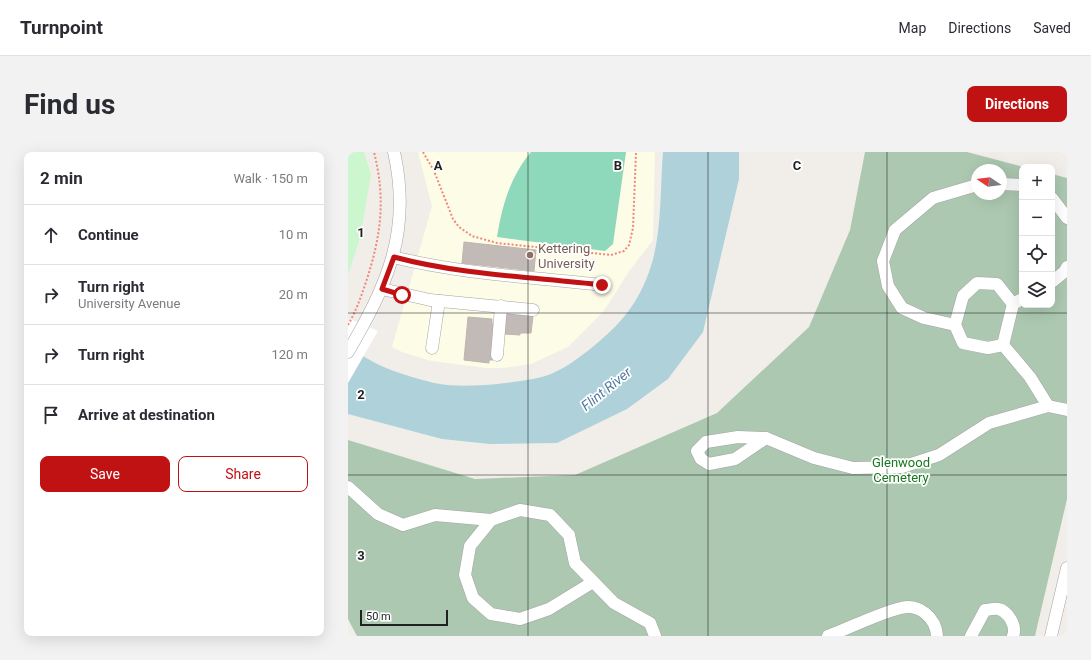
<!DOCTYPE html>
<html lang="en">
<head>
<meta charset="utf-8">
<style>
	body { margin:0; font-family:Roboto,sans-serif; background:#f2f2f3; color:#2b2b33 }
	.controls { position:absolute; right:12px; top:12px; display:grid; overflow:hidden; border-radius:8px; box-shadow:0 4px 16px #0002 }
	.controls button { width:36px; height:36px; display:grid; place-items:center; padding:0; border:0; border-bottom:1px solid #e1e1e2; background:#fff; color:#2b2b33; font:20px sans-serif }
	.compass { position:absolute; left:623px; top:12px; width:36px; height:36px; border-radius:50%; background:#fff; box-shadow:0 4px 16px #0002; rotate:283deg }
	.scale { position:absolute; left:12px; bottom:10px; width:88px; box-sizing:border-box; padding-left:4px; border:2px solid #212121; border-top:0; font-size:11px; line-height:14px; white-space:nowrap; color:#212121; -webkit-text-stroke:3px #fff; paint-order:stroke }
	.stop { position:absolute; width:12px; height:12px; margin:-9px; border:3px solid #c11213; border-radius:50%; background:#fff }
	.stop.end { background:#c11213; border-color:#fff; box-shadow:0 1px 4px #0008 }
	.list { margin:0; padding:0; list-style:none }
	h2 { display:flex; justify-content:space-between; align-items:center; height:52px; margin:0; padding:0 16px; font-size:17px }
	h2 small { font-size:13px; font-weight:400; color:#7c7c81 }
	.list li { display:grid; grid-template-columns:26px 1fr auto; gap:12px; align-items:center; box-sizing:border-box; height:60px; padding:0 16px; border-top:1px solid #e1e1e2 }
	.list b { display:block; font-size:15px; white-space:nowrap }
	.list p { margin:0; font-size:13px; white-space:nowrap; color:#7c7c81 }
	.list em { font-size:13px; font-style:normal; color:#7c7c81 }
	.actions { display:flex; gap:8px; padding:12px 16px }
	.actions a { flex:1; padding:9px 0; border:1px solid #c11213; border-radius:8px; text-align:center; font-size:14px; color:#c11213 }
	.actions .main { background:#c11213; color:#fff }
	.icon { flex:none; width:22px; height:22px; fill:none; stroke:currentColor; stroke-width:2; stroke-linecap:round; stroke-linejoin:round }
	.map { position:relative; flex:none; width:719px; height:484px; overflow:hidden; border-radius:8px }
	header { display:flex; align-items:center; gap:24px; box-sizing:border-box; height:56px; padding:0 20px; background:#fff; border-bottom:1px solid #e1e1e2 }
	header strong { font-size:19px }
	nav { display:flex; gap:22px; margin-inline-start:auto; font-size:14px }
	.intro { display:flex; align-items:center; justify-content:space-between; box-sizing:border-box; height:96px; padding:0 24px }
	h1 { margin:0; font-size:28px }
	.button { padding:10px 18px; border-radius:8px; background:#c11213; color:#fff; font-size:14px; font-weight:700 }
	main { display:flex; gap:24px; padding:0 24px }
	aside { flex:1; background:#fff; border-radius:8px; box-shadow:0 4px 16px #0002 }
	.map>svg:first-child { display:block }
	.education { fill:#fdfce6 }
	.cemetery { fill:#acc8b0; fill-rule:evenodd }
	.park { fill:#cbf6ce }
	.pitch { fill:#8ed8bb }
	.water { fill:#aed1da }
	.pier { fill:#fff }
	.building { fill:#c1bab6; stroke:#c1b5ac }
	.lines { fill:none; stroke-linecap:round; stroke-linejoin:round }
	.minor-casing { stroke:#a5a5a5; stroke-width:13 }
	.path { stroke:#ef877c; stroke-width:2; stroke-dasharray:2 2; stroke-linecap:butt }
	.minor { stroke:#fff; stroke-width:12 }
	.route { stroke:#c11213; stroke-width:5 }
	.grid { fill:none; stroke:#212121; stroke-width:1; stroke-opacity:0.55 }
	.education-dot { fill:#8d6e63; stroke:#fff; stroke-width:1.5 }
	.labels { text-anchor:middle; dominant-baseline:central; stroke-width:3.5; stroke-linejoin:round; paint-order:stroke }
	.education-label { font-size:13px; fill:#785e54; stroke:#fff; text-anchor:start }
	.park-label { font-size:13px; fill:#16791d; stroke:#fff }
	.water-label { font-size:14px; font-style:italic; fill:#527aa2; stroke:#fff }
	.grid-label { font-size:13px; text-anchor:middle; font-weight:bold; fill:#212121; stroke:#fff; stroke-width:3.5; stroke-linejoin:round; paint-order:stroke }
</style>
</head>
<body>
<header>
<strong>Turnpoint</strong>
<nav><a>Map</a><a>Directions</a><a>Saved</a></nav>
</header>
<div class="intro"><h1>Find us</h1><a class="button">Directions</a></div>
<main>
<aside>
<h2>2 min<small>Walk · 150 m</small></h2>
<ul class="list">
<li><svg class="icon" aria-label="ahead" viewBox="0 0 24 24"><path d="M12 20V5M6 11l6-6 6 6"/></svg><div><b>Continue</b></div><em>10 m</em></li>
<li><svg class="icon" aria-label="right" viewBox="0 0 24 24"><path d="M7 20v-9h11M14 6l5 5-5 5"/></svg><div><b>Turn right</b><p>University Avenue</p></div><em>20 m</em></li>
<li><svg class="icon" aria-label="right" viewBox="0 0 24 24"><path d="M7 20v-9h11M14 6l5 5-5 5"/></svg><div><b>Turn right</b></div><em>120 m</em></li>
<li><svg class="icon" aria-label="arrive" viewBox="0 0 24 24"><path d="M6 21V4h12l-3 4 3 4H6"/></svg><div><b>Arrive at destination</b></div></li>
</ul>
<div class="actions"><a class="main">Save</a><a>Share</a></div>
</aside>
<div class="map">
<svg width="719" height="484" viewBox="0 0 719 484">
	<rect width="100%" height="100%" fill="#f1eee9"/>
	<path class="education" d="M70 0H307L305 88 282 118 255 160 220 195 183 212 156 216H139L83 209 54 200 44 195 84 54Z"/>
	<path class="cemetery" d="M517 0H619L676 15H674V153H704V22L719 26V347L687 484H9L0 467V288L127 327 227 323 369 261 461 175 502 78ZM629 18H653V42H629Z"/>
	<path class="park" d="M0 0H16L23 23 12 86 0 123Z"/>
	<path class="pitch" d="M183 0H278L265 92 257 99 149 85C154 54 162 25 183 0Z"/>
	<path class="water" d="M315 0H391V27L355 180 320 227 279 257 209 291 142 292 94 287 0 262V194C7 197 13 203 20 207 40 219 64 225 86 231 106 235 128 234 149 232 167 230 186 228 203 222 217 216 229 207 241 198 271 174 291 152 303 114 314 80 312 36 315 0Z"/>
	<path class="pier" d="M2 167 30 179 0 231V170Z"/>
	<g class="building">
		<path d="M116 90 188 98 186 119 114 111Z"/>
		<path d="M157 162 185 164 183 181H172V183L156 182Z"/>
		<path d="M120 165 144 167V172H148L145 208H141V211L116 208Z"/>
	</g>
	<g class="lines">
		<defs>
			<g id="minor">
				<path d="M653 32 674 33"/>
				<path d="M629 33 585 46 547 78 535 109 540 134 554 156 576 166 607 173 615 191 640 196 655 193"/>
				<path d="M704 46 719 66"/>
				<path d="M45 105C113 122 185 125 254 133"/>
				<path d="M704 130 717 119 719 115"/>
				<path d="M34 137 82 148 185 158"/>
				<path d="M607 173 615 144 629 131 649 132 665 152"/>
				<path d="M655 193 682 225 700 254"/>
				<path d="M655 193 665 152 674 147"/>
				<path d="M84 196 91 149"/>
				<path d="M0 200C39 133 64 80 46 0"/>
				<path d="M149 203 153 154"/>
				<path d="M418 286 387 307 361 312 353 307 349 299 358 290 390 285 418 286 466 306 505 316 554 315 591 303 641 271 700 254 719 258"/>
				<path d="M0 335 30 362 55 373 87 363 143 368"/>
				<path d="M245 430 201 457 172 467 143 462 125 446 117 423 122 394 143 368 172 358 202 363 221 383 227 411 266 451 302 471 307 484"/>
				<path d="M480 484C502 476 531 461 553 456 571 451 588 466 589 484"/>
				<path d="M623 484 637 458C641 458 646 456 650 457 660 459 669 474 665 484"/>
				<path d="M703 484 719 416"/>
			</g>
		</defs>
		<use href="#minor" class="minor-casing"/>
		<g class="path">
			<path d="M75 0 86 19 105 67 111 75 124 84 149 91 263 103 276 99 281 93 285 76 288 0"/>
			<path d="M0 173C8 159 13 145 18 130 33 84 38 48 26 0"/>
		</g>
		<use href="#minor" class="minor"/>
	</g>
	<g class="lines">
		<path class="route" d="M54 143 34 137 46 105C113 123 185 125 254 133"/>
	</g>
	<path class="grid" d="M180 0V484M360 0V484M539 0V484M0 161H719M0 323H719"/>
	<circle class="education-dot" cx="182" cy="103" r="4"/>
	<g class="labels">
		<g class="education-label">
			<text x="190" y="96">Kettering<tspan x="190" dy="15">University</tspan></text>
		</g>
		<g class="park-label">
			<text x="553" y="310">Glenwood<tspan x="553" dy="15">Cemetery</tspan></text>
		</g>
		<g class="water-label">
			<text transform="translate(258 237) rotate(-39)">Flint River</text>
		</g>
	</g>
	<g class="grid-label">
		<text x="90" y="18">A</text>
		<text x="270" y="18">B</text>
		<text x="449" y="18">C</text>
		<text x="13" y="85">1</text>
		<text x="13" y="247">2</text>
		<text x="13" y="408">3</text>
	</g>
</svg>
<div class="controls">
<button>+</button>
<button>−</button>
<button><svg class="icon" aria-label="locate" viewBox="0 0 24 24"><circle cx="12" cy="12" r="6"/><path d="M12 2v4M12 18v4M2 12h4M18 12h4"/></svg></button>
<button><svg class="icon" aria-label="layers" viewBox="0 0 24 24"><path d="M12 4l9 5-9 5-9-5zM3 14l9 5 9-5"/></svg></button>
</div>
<svg class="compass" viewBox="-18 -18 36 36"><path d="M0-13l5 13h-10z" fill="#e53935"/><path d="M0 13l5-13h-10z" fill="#7c7c81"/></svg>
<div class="scale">50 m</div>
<div class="stop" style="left:54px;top:143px"></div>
<div class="stop end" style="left:254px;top:133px"></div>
</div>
</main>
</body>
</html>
